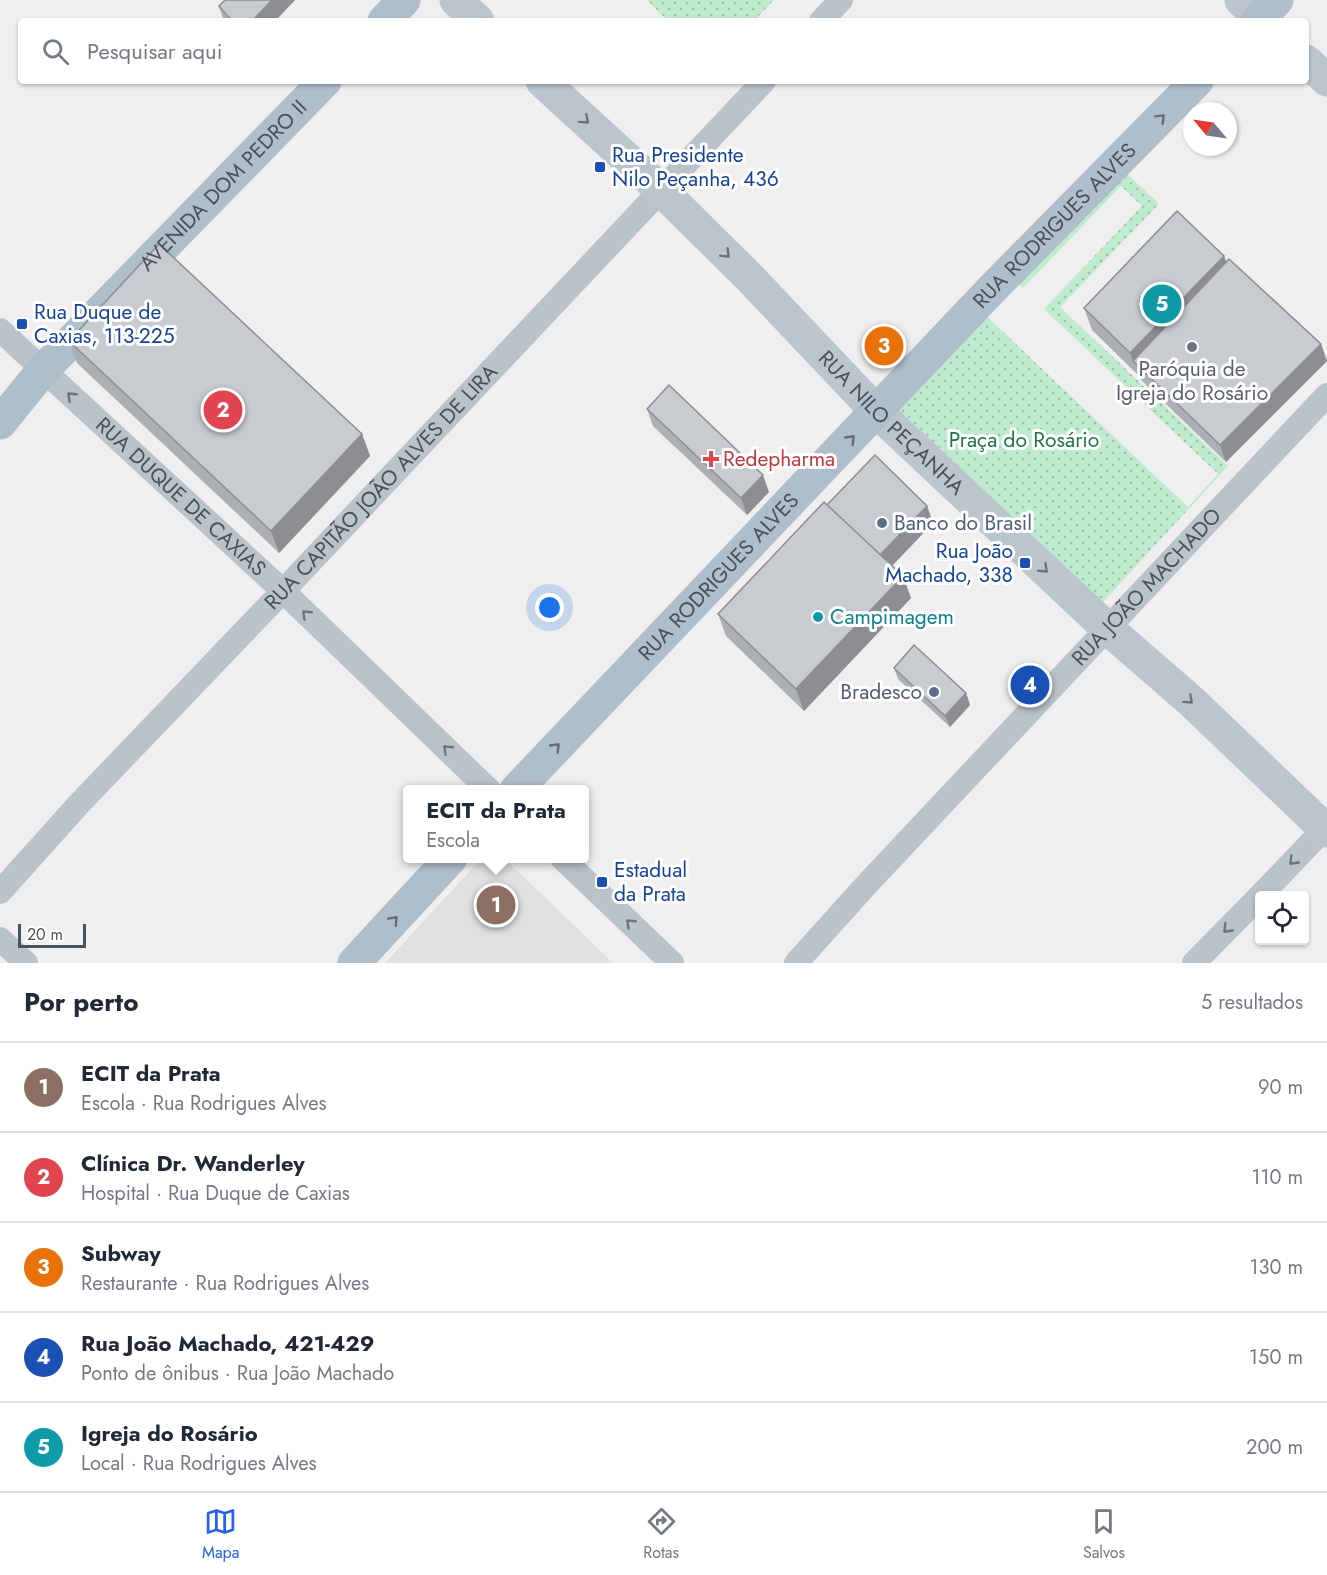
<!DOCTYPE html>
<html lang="pt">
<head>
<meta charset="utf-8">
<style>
	body { margin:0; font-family:Jost,sans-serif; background:#f2f2f3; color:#1f2937 }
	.controls { position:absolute; right:18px; bottom:18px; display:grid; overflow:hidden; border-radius:6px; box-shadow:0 2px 4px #0004 }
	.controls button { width:54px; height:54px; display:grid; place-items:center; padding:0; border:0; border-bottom:2px solid #e0e1e3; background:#fff; color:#1f2937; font:30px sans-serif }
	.compass { position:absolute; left:1183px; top:102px; width:54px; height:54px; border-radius:50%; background:#fff; box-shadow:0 2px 4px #0004; rotate:299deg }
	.scale { position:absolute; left:18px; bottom:15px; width:68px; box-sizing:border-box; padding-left:6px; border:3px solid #47525a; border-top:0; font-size:16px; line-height:21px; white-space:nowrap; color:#47525a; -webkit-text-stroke:4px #fff; paint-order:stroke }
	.you { position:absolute; left:550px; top:608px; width:21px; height:21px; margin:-15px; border:4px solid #fff; border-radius:50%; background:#1a73e8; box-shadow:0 0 0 9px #1a73e833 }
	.badge { display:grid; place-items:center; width:39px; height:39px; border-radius:50%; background:#2563eb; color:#fff; font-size:20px; font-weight:700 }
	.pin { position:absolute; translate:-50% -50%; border:3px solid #fff; box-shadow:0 2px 6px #0006 }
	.popup { position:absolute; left:403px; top:785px; width:186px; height:78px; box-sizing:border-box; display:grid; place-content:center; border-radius:6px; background:#fff; filter:drop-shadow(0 2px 4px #0005); font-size:20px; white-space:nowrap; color:#747a83 }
	.popup b { font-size:22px; color:#1f2937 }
	.popup::after { content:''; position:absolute; left:50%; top:100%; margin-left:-12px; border:12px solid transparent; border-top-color:#fff }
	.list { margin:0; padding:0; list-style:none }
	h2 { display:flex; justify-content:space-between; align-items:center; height:78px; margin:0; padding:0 24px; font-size:26px }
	h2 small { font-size:20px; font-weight:400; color:#747a83 }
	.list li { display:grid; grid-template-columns:39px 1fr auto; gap:18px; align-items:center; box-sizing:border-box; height:90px; padding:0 24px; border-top:2px solid #e0e1e3 }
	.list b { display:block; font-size:22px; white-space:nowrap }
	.list p { margin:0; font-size:20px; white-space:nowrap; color:#747a83 }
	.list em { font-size:20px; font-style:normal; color:#747a83 }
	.icon { flex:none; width:33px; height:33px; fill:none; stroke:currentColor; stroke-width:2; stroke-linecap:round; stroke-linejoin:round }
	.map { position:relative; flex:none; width:1327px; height:963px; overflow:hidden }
	.search { position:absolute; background:#fff; box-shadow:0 2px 4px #0004; left:18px; right:18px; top:18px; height:66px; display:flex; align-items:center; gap:15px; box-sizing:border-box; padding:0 21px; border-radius:6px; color:#747a83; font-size:22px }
	.sheet { height:528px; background:#fff }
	nav { display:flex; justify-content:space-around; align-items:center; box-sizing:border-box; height:84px; border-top:2px solid #e0e1e3; background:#fff; font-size:16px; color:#747a83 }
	nav a { display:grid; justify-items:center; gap:3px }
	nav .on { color:#2563eb }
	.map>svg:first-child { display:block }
	.education { fill:#e1dfdf }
	.grass { fill:url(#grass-dots); fill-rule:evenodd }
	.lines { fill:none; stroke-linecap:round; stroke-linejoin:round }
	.street { stroke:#bac3ca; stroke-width:24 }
	.secondary { stroke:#bbc5ce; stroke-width:33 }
	.primary { stroke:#afbecb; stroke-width:33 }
	.wall { fill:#acafb3 }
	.shaded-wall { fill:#8c8e92 }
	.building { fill:#c8cbd0; stroke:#8c8e92; stroke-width:1.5 }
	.oneway { stroke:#616d76 }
	.oneway2 { stroke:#6a747d }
	.oneway3 { stroke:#6a747c }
	.transit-dot { fill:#1a4fb4; stroke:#fff; stroke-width:2 }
	.worship-dot { fill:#6b7280; stroke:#fff; stroke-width:2 }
	.health-dot { fill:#e0444e; stroke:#fff; stroke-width:2 }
	.service-dot { fill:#5c6f8a; stroke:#fff; stroke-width:2 }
	.culture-dot { fill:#0f9aa8; stroke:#fff; stroke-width:2 }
	.labels { text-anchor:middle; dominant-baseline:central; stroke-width:6; stroke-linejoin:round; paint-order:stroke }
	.transit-label { font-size:21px; fill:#164399; stroke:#fff; text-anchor:start }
	.street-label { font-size:21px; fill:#47525a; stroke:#fff }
	.worship-label { font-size:21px; fill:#5b616d; stroke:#fff }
	.park-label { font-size:21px; fill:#1e7647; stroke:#fff }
	.health-label { font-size:21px; fill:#be3a42; stroke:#fff; text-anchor:start }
	.service-label { font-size:21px; fill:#4e5e75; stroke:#fff; text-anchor:start }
	.culture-label { font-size:21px; fill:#0d838f; stroke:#fff; text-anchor:start }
</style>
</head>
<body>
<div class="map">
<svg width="1327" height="963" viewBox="0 0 1327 963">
	<defs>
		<pattern id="grass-dots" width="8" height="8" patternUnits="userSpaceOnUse" patternTransform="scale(1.5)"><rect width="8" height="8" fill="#bfebcf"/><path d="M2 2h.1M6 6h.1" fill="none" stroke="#9dc1ab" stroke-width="1.8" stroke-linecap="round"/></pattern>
	</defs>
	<rect width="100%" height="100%" fill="#f0eeee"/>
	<path class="education" d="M481 859H505L613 963H385Z"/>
	<g class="grass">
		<path d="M647 0H774L754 21H668Z"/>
		<path d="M1120 167 1159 204 1060 307 1228 466 1103 602 893 404ZM1121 186 1142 206 1044 309 1218 474 1188 507 982 312 1013 280 1023 288Z"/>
	</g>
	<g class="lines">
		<g class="street">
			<path d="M821 21 841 0"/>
			<path id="s1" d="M0 330 283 591 489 790"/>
			<path d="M562 858 672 963"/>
			<path id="s2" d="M0 892 78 805 283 591 764 81"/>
			<path d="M1260 896 1327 826"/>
			<path d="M0 939 26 963"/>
			<path id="s3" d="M796 963 868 883 1327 395"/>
			<path d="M1194 963 1260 896"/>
		</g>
		<g class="secondary">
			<path d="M456 0 478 21"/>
			<path d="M1241 0 1263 21"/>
			<path d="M1306 61 1327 80"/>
			<path id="s4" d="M542 81 660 189 748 276 877 412 1108 629 1191 701 1327 831"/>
		</g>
		<g class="primary">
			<path d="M384 21 404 0"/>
			<path d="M1257 21 1277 0"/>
			<path id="s5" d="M0 423 43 370 325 81"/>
			<path id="s6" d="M516 790 992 289 1197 81"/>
			<path d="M354 963 451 858"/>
		</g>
	</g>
	<g class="wall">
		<path d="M295 0 275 21H224L219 6Z"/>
		<path d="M1224 256 1226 262 1321 344 1327 361 1226 462 1139 378 1138 375 1092 330 1084 308Z"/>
		<path d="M69 341 362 434 370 456 279 553 77 363Z"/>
		<path d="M647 409 769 492 747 515 653 426Z"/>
		<path d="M827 505 927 506 933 523 892 566 911 598 804 711 726 636 718 614Z"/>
		<path d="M894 668 966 693 970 705 950 727 898 679Z"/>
	</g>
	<g class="shaded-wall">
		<path d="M272 0H295L275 21H252Z"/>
		<path d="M1224 256 1232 279 1133 361 1138 375 1130 353Z"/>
		<path d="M1321 344 1327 361 1226 462 1220 445Z"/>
		<path d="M362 434 370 456 279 553 271 531Z"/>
		<path d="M763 475 769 492 747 515 741 498Z"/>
		<path d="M927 506 933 523 884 574 878 557Z"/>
		<path d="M903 576 911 598 804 711 796 689Z"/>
		<path d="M966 693 970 705 950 727 945 716Z"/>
	</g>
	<g class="building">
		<path d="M225 0H272L252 21H232L219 6Z"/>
		<path d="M1177 211 1224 256 1130 353 1084 308Z"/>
		<path d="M159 244 362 434 271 531 69 341Z"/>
		<path d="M1229 259 1321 344 1220 445 1133 361Z"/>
		<path d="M669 385 763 475 741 498 647 409Z"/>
		<path d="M875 455 927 506 880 555 827 505Z"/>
		<path d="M824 502 903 576 796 689 718 614Z"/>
		<path d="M914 645 966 693 945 716 894 668Z"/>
	</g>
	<defs><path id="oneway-chevron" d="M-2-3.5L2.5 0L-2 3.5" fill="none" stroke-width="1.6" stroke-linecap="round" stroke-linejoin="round" transform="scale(1.5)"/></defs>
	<g class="oneway">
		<use href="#oneway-chevron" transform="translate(1161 118) rotate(-45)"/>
		<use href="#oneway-chevron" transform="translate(851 439) rotate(-46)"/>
		<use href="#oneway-chevron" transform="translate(556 747) rotate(-46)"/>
		<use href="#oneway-chevron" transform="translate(394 920) rotate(-47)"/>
	</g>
	<g class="oneway2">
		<use href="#oneway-chevron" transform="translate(585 120) rotate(42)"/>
		<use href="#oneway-chevron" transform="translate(726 254) rotate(45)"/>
		<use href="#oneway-chevron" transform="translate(1044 569) rotate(43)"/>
		<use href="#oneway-chevron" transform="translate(1189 700) rotate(42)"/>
	</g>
	<g class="oneway3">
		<use href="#oneway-chevron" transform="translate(71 396) rotate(-137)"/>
		<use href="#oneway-chevron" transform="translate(306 614) rotate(-136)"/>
		<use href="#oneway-chevron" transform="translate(447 749) rotate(-136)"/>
		<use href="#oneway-chevron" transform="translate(1293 861) rotate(134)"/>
		<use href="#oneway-chevron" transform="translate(630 923) rotate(-137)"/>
		<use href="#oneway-chevron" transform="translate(1227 929) rotate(134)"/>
	</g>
	<g class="transit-dot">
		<rect x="594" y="161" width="12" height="12" rx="3"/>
		<rect x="16" y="318" width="12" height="12" rx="3"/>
		<rect x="1019" y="557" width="12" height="12" rx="3"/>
		<rect x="596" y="876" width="12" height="12" rx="3"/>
	</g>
	<circle class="worship-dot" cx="1192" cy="347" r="6"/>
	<path class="health-dot" d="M708 450h6v6h6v6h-6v6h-6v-6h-6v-6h6z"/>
	<g class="service-dot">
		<circle cx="882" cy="523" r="6"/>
		<circle cx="934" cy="692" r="6"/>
	</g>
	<circle class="culture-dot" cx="818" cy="617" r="6"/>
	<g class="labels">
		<g class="transit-label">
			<text x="612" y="155">Rua Presidente<tspan x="612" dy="24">Nilo Peçanha, 436</tspan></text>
			<text x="34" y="312">Rua Duque de<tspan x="34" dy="24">Caxias, 113-225</tspan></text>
			<text x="1013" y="551" text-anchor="end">Rua João<tspan x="1013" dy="24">Machado, 338</tspan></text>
			<text x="614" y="870">Estadual<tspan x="614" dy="24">da Prata</tspan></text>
		</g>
		<g class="street-label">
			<text stroke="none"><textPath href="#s5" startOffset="326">AVENIDA DOM PEDRO II</textPath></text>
			<text stroke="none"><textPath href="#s6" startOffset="780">RUA RODRIGUES ALVES</textPath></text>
			<text stroke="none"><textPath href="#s4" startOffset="489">RUA NILO PEÇANHA</textPath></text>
			<text stroke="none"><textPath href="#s2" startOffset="556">RUA CAPITÃO JOÃO ALVES DE LIRA</textPath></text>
			<text stroke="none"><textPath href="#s1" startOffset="246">RUA DUQUE DE CAXIAS</textPath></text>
			<text stroke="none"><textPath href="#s6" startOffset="294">RUA RODRIGUES ALVES</textPath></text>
			<text stroke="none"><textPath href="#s3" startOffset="514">RUA JOÃO MACHADO</textPath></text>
		</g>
		<g class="worship-label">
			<text x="1192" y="369">Paróquia de<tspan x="1192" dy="24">Igreja do Rosário</tspan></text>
		</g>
		<g class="park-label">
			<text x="1024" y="440">Praça do Rosário</text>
		</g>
		<g class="health-label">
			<text x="723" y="459">Redepharma</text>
		</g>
		<g class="service-label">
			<text x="894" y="523">Banco do Brasil</text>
			<text x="922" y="692" text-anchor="end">Bradesco</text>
		</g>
		<g class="culture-label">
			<text x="830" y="617">Campimagem</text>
		</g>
	</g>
</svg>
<div class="controls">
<button><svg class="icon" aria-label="locate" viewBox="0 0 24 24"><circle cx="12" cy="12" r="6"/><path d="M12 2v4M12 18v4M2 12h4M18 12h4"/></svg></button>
</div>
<svg class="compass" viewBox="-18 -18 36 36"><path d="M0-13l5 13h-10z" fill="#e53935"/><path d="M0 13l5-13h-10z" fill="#747a83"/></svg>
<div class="scale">20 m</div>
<div class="you"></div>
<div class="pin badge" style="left:496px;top:905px;background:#8d6e63">1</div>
<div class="popup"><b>ECIT da Prata</b>Escola</div>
<div class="pin badge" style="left:223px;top:410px;background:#e0444e">2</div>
<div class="pin badge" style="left:884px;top:346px;background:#e8710a">3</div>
<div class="pin badge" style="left:1030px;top:685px;background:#1a4fb4">4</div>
<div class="pin badge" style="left:1162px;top:304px;background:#0f9aa8">5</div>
<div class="search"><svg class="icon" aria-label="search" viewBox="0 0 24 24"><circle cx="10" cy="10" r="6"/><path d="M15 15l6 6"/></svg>Pesquisar aqui</div>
</div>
<section class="sheet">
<h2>Por perto<small>5 resultados</small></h2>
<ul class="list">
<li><span class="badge" style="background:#8d6e63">1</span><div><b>ECIT da Prata</b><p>Escola · Rua Rodrigues Alves</p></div><em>90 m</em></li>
<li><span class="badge" style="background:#e0444e">2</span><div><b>Clínica Dr. Wanderley</b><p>Hospital · Rua Duque de Caxias</p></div><em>110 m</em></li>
<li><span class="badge" style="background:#e8710a">3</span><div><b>Subway</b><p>Restaurante · Rua Rodrigues Alves</p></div><em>130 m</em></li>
<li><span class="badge" style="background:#1a4fb4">4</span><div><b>Rua João Machado, 421-429</b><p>Ponto de ônibus · Rua João Machado</p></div><em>150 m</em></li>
<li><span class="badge" style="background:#0f9aa8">5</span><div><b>Igreja do Rosário</b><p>Local · Rua Rodrigues Alves</p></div><em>200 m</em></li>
</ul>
</section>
<nav>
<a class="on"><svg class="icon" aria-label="map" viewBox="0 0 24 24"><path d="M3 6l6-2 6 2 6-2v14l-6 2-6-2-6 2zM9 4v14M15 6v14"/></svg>Mapa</a>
<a><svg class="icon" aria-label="directions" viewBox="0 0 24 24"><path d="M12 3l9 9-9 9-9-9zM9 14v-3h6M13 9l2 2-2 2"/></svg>Rotas</a>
<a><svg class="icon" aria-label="saved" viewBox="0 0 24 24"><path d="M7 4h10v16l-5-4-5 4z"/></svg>Salvos</a>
</nav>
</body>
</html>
